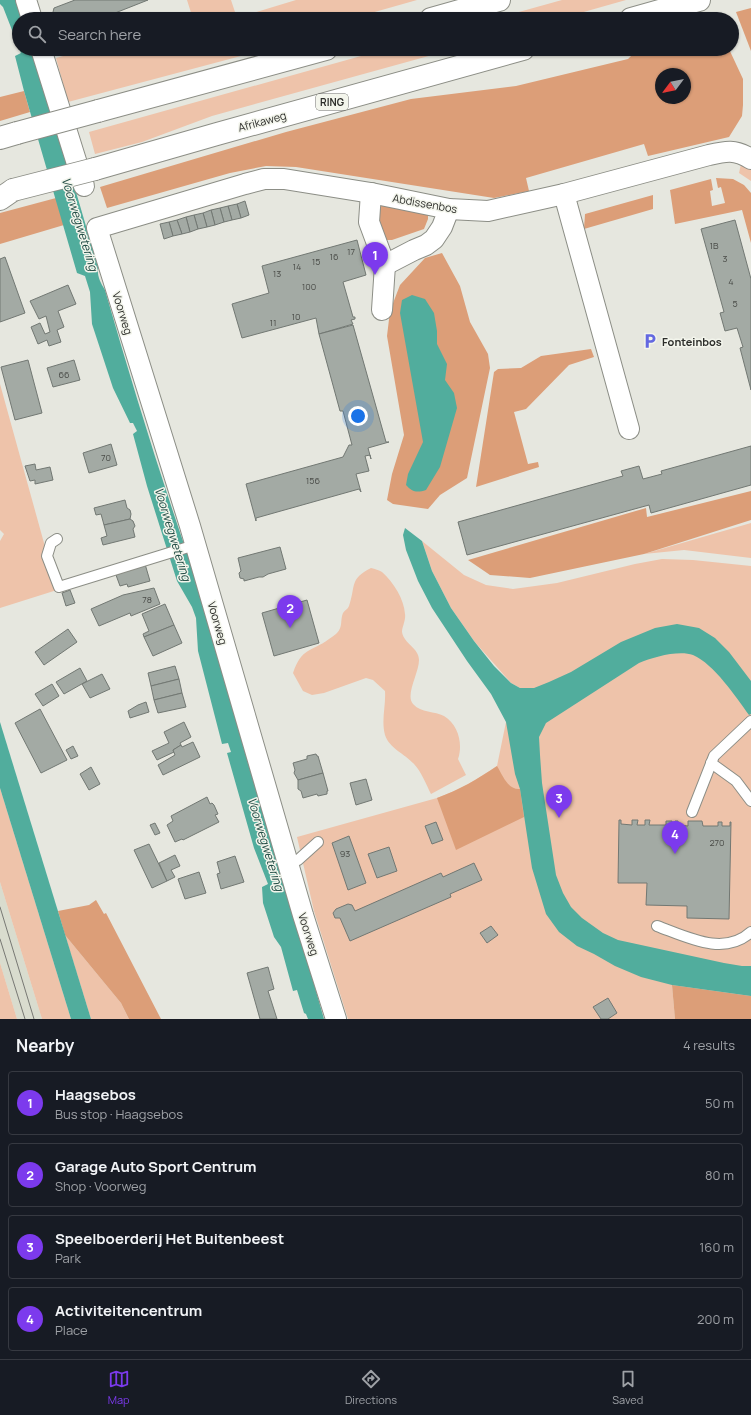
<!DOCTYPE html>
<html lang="en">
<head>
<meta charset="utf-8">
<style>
	body { margin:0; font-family:Manrope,sans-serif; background:#20242c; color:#f1f3f6 }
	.compass { position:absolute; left:655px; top:68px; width:36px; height:36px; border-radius:50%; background:#171b24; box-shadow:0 1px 3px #0004; rotate:238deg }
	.you { position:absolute; left:358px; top:416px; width:14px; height:14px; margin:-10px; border:3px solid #fff; border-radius:50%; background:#1a73e8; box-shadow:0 0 0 6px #1a73e833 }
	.badge { display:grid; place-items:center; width:26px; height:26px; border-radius:50%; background:#7c3aed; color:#fff; font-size:13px; font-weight:700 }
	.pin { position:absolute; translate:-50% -33px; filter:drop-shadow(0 1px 2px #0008) }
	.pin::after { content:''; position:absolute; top:21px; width:14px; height:12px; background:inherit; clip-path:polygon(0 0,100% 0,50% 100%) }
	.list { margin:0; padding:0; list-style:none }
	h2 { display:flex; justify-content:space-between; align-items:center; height:52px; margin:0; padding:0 16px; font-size:17px }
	h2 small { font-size:13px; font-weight:400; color:#9ea1a6 }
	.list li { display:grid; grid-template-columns:26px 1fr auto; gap:12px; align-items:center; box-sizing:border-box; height:64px; margin:0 8px 8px; padding:0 8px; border:1px solid #363941; border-radius:4px }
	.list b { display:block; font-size:15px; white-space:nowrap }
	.list p { margin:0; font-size:13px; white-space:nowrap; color:#9ea1a6 }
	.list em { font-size:13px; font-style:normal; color:#9ea1a6 }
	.icon { flex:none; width:22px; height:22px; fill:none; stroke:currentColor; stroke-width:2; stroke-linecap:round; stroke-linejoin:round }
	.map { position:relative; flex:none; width:751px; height:1019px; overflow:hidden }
	.search { position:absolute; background:#171b24; box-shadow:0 1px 3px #0004; left:12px; right:12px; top:12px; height:44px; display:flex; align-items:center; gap:10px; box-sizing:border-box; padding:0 14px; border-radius:22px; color:#9ea1a6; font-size:15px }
	.sheet { height:340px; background:#171b24 }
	nav { display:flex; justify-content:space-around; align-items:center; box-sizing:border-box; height:56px; border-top:1px solid #363941; background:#171b24; font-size:11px; color:#9ea1a6 }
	nav a { display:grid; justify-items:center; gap:2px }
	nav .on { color:#7c3aed }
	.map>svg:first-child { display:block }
	.built { fill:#d9dcce }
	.green { fill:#eec3aa }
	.forest { fill:#dc9e78; fill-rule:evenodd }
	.water { fill:#51ad9d }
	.building { fill:#a3aaa4; stroke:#727873 }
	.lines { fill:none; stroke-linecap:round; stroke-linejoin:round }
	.service-casing { stroke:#8c8e86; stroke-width:12 }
	.minor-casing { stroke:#8c8e86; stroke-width:22 }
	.primary-casing { stroke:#8c8e86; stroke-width:24 }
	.service { stroke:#fff; stroke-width:10 }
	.minor { stroke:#fff; stroke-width:20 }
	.primary { stroke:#fff; stroke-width:22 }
	.tram { stroke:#777873; stroke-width:1 }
	.primary-bridge-casing { stroke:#8c8e86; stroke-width:24; stroke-linecap:butt }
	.primary-bridge { stroke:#fff; stroke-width:22 }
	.labels { text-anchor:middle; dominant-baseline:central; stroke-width:3; stroke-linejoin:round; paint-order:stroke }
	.number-label { font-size:9px; fill:#4a4c48 }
	.shield { fill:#f3f5ec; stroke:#686964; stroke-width:1 }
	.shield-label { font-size:10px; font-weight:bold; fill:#2c2d2a }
	.street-label { font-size:11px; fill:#2c2d2a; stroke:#f3f5ec }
	.poi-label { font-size:11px; font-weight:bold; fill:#2c2d2a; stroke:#f3f5ec; text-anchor:start }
	.water-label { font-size:12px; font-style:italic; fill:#254f47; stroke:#f3f5ec }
</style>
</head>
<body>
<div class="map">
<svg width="751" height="1019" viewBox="0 0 751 1019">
	<rect width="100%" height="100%" fill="#e6e7df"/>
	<path class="built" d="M0 882 42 1019H17L0 963Z"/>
	<g class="green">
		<path d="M187 0H231L237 18 296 0H417L350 19H193Z"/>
		<path d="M562 0H626L559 19H494Z"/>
		<path d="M88 49H135L136 51 144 49H267L68 102 56 58Z"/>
		<path d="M386 49H454L212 116 142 142 95 154 89 132Z"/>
		<path d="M741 164 751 168V181L739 173Z"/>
		<path d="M0 384 57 590 0 608V541L4 534 0 530Z"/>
		<path d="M751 523V558L684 550 644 554Z"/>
		<path d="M422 541 464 575 486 585 513 589 557 583 635 564 662 559 693 560 751 566V996L672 985 675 1019H348L314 911 297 837 437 798C459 790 478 779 497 766L506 722 533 688H520L511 683 474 641 451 608 432 571Z"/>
		<path d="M371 568C375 569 379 570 382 572 394 583 404 599 405 614 406 620 402 627 402 632 404 644 419 648 419 660 419 673 405 695 413 704 421 713 435 711 444 716 459 725 463 745 458 759L466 775 431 794C426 784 421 771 414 764 405 754 389 748 385 735 381 720 386 706 385 691L373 680 366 678 324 693 312 695 303 691 293 673C302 647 310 653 329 639 332 637 335 635 337 633 343 627 340 620 343 613 345 610 348 609 349 606 356 586 349 579 371 568Z"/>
		<path d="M0 788 71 1019H42L0 882Z"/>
		<path d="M65 935 121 1003 129 1019H91Z"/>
		<path d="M0 963 17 1019H0Z"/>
	</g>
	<g class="forest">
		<path d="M751 8V51L736 12Z"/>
		<path d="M650 49H729L743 79V105L742 116 729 137 648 156 644 144 526 178 529 191 494 198 296 167 266 166 230 173 107 208 100 187 286 132 411 99 516 86 628 59 633 54ZM661 74H685V98H661Z"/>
		<path d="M24 91 30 112 0 121V97Z"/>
		<path d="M716 178 733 179 744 185 751 193V243L742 210 675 224 670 190 711 179 713 190 710 191 712 206 725 203 721 187 718 188Z"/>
		<path d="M653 195V209L584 229 585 214Z"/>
		<path d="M56 198 64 225 0 244V213Z"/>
		<path d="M373 200 428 211V219L424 229 392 240H385Z"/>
		<path d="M442 253 460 286 470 322 488 354 490 368 467 478 440 495 428 509 393 504 387 500 392 474 404 435 387 336 390 311 400 285 425 258Z"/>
		<path d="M591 349 594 357 569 365 526 409 514 412 528 464 538 462 539 467 476 487 494 372 498 369 521 368 541 356Z"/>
		<path d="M751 491V520L644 554 530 578 490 575 468 560 646 508 647 517Z"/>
		<path d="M497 766C503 776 508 790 520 789L524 817 456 850 437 798C459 790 478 779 497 766Z"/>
		<path d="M96 900 104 914 106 913 161 1019H129L121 1003 65 935 58 911 89 905Z"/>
		<path d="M672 985 751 996V1019H675Z"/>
	</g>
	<g class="water">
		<path d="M0 0H20L26 19H19V48L3 7 0 4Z"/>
		<path d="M19 49H35L70 162 76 192 98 267C97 276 100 282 105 290 136 398 169 506 208 611L324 1019H308L306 1014 304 1013 297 990 293 991 281 947 274 937 263 903 262 887 268 884 254 848 227 753 231 752 228 743 222 744 198 651 196 618 192 607 177 581 147 486 133 434 137 431 133 423H130L113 388 92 324 90 292 85 276 77 273 24 91 15 56 21 53Z"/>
		<path d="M412 295 425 299 434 313 437 331V344L447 364 445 380 454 393 457 408 440 467 426 490C417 493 412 492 406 485L408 474 423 442 400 313 402 300Z"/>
		<path d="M405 528 422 541 432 571 451 608 474 641 494 666 511 683 520 688H534L549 682 571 672 621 642 655 628 677 624 699 628 715 638 729 652 751 681V714L749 715C736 697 714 664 693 655 679 650 653 657 639 663L546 723 539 737 540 755 542 783 556 875 563 893 571 907 582 918 603 933 618 940 724 963 742 966H751V996L672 985 641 977 615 966 594 954 577 946 559 932 546 914 532 868 520 789 515 774 506 722 491 694 467 661 432 608 418 581 406 550 403 535Z"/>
		<path d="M0 722 91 1019H71L0 788Z"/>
	</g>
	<g class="building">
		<path d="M75 0H148L110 15 113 19 55 18 53 12 54 8Z"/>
		<path d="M245 201 249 215 241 218 237 204Z"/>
		<path d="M237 204 241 218 232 220 228 206Z"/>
		<path d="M228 206 232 220 224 222 220 208Z"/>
		<path d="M220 208 224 222 215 225 211 210Z"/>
		<path d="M211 210 215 225 207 227 203 213Z"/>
		<path d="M203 213 207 227 198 229 194 215Z"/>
		<path d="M194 215 198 229 190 232 186 217Z"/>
		<path d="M186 217 190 232 182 234 177 220Z"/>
		<path d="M177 220 182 234 173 236 169 222Z"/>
		<path d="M735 220 751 279V390L740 348 743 347 737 328 725 331 720 313 724 312 701 229Z"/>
		<path d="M169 222 173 236 164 239 160 224Z"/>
		<path d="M357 240 366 275 343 282 353 317H355V319L351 320 353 324 319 334 316 318 242 338 232 304 269 293 262 266Z"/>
		<path d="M5 257 25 313 0 322V259Z"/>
		<path d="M68 285 76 304 58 311 64 327 57 330 61 342 49 346 47 340 38 344 31 327 40 323 45 334 50 332 46 316 39 319 30 301Z"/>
		<path d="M353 325 386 442H389L368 448 371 459 370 455 365 456 369 471 356 474 361 492 359 489 256 518V521L246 484 343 457 349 445H352L343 411H340L319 334Z"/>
		<path d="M28 360 42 413 15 420 1 367Z"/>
		<path d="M74 360 80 380 53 387 47 368Z"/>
		<path d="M111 444 117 465 89 473 83 453Z"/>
		<path d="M751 446V485L651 513 649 505 467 555 458 522 623 476 621 471 639 466 643 479 662 474 661 471Z"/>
		<path d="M35 464 36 470 50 467 53 480 35 484V480L30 481 25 466Z"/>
		<path d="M125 500 127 508 130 510 131 514 130 519 104 525 101 514 96 515 94 508Z"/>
		<path d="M130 519 133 521 135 526 133 529 135 537 103 545 101 538 107 536 104 525Z"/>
		<path d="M280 547 286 569 268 574 263 577H259L244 581V579L240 578 239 573 241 571 238 558Z"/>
		<path d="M145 564 150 581 128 587 127 584 120 586 116 575 124 572 123 570Z"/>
		<path d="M154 588 160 604 131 616 130 613 99 626 91 609 123 595Z"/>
		<path d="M70 590 75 603 66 606 62 593Z"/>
		<path d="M307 600 319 643 274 656 262 613Z"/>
		<path d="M165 604 174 625 144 637 143 634 149 631 142 614Z"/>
		<path d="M174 625 182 643 153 656 144 637Z"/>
		<path d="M68 629 77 642 44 665 35 652Z"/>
		<path d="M175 666 179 679 151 686 148 673Z"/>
		<path d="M80 668 87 681 64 694 56 682Z"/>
		<path d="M102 674 110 689 90 698 82 684Z"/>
		<path d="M179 679 182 693 154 700 151 686Z"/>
		<path d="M52 684 59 696 43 706 35 694Z"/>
		<path d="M182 693 186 707 158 713 154 700Z"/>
		<path d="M146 702 149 712 130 718 128 711 138 705Z"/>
		<path d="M40 709 67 760 41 773 15 723Z"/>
		<path d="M184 722 191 737 180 743 181 745 173 750 174 752 157 760 152 751 169 743 164 732Z"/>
		<path d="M193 742 200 757 163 775 158 765 175 755 173 750 181 745 182 747Z"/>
		<path d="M73 746 78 756 71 759 66 750Z"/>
		<path d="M316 754 317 756H318L323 773 298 780 294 773 295 770 293 763 307 759V756Z"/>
		<path d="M91 767 100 784 89 790 80 774Z"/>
		<path d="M323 773 328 791H327V794L318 796 317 794 303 798 301 791 298 789V780Z"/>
		<path d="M366 779 372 800 356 805 350 783Z"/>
		<path d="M207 797 210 804 212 803 214 805 218 814 215 815 219 822 183 840 182 839 175 842 167 825 173 821 171 816Z"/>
		<path d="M619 820H621V824L632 825V820H638L637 825H645V820H650L649 825H666V821H672V825H675V821H678V825L688 826V821H702L703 826H718V822H722V826H730V822H731L729 919 687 918V906L646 905 647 883H618Z"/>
		<path d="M436 822 443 840 432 844 425 826Z"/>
		<path d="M155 823 160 833 155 835 150 825Z"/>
		<path d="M349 836 366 883 348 890 332 843Z"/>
		<path d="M149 844 167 881 152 888 134 850Z"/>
		<path d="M389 847 397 871 377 878 368 854Z"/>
		<path d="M175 855 180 866 171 870 175 877 167 881 159 863Z"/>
		<path d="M235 856 244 882 221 889 217 874 220 873 217 862Z"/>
		<path d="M474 863 482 880 450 894 451 897 350 941 340 918H335L333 913 336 909 348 904 352 905 355 911 441 873 443 877Z"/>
		<path d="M199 872 206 893 185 899 178 879Z"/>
		<path d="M491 926 498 935 487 943 480 933Z"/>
		<path d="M268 967 274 989 268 991 277 1019H260L247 973Z"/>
		<path d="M608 998 617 1013 608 1019H601L593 1007Z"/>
	</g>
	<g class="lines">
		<defs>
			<g id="service">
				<path d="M57 539 51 543 47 556 59 587 195 545"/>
				<path d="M711 763 736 781 751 801"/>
				<path d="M692 812 714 756 751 721"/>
				<path d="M288 862 298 860 318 842"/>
				<path d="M657 926C687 937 724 957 751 932"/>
			</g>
			<g id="minor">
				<path d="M26 0 32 19"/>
				<path d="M41 49 84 186"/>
				<path d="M371 193 369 222 385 265 382 310"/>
				<path d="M564 194 629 429"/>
				<path d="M385 265 414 250 426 245 434 239 442 227 449 209"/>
				<path d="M336 1019 303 915 190 526 97 228 245 184 264 179H284L371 193 449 209 488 211 564 194 709 155C726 151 735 149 751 159"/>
			</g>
			<g id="primary">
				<path d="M431 19 499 0"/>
				<path d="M631 19 699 0"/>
				<path d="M98 111 326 49"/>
				<path d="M0 138 17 133"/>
				<path d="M95 169 217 134 523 49"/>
				<path d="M0 199 13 190"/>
			</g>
		</defs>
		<use href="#service" class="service-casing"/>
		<use href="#minor" class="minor-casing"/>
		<use href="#primary" class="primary-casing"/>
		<use href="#service" class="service"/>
		<use href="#minor" class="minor"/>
		<use href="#primary" class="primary"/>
		<g class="tram">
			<path d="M0 907 34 1019"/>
			<path d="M0 939 25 1019"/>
		</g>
		<defs>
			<g id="primary-bridge">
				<path d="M17 133 98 111"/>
				<path d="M13 190 95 169"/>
			</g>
		</defs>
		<use href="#primary-bridge" class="primary-bridge-casing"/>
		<use href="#primary-bridge" class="primary-bridge"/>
	</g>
	<defs>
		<symbol id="parking-bare" viewBox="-9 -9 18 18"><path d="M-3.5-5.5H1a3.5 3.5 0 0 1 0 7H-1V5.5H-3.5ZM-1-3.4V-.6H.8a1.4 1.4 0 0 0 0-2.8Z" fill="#6368e1" stroke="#f3f5ec" stroke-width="2.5" paint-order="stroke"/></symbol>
	</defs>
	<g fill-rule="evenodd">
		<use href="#parking-bare" x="639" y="330" width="22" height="22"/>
	</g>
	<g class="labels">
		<g class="number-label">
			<text x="714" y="245">1B</text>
			<text x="351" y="251">17</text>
			<text x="334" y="256">16</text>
			<text x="725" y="258">3</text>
			<text x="316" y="261">15</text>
			<text x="297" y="266">14</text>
			<text x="277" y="273">13</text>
			<text x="731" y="281">4</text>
			<text x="309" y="286">100</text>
			<text x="735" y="303">5</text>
			<text x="296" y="316">10</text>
			<text x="273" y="322">11</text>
			<text x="64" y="374">66</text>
			<text x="106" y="457">70</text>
			<text x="313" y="480">156</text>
			<text x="147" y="599">78</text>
			<text x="717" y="842">270</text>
			<text x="345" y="853">93</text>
		</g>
		<rect class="shield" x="316" y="94" width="32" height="16" rx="3"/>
		<g class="shield-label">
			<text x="332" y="102">RING</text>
		</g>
		<g class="street-label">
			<text transform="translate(262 121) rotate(-15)">Afrikaweg</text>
			<text transform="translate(425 203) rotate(10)">Abdissenbos</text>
			<text transform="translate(123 313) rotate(73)">Voorweg</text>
			<text transform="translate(218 623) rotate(74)">Voorweg</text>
			<text transform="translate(309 934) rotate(72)">Voorweg</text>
		</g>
		<g class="poi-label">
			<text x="662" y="341">Fonteinbos</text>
		</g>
		<g class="water-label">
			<text transform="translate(80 224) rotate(73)">Voorwegwetering</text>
			<text transform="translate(173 534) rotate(73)">Voorwegwetering</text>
			<text transform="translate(266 844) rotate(73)">Voorwegwetering</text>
		</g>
	</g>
</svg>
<svg class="compass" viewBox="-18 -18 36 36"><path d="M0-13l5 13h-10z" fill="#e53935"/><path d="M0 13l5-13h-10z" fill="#9ea1a6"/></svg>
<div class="you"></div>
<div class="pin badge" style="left:375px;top:275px">1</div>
<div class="pin badge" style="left:290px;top:628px">2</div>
<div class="pin badge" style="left:559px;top:818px">3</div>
<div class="pin badge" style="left:675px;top:854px">4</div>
<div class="search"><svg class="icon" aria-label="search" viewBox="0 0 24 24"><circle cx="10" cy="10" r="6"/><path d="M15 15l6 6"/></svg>Search here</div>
</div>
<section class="sheet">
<h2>Nearby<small>4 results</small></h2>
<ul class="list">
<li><span class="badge">1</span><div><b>Haagsebos</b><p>Bus stop · Haagsebos</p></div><em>50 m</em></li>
<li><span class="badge">2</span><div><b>Garage Auto Sport Centrum</b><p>Shop · Voorweg</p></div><em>80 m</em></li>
<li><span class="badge">3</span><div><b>Speelboerderij Het Buitenbeest</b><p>Park</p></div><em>160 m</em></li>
<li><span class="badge">4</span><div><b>Activiteitencentrum</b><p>Place</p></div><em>200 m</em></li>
</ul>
</section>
<nav>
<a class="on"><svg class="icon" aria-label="map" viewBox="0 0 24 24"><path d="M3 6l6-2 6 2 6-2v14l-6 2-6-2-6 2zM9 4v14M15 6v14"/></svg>Map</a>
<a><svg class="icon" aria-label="directions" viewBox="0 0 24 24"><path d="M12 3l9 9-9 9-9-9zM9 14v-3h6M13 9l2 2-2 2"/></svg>Directions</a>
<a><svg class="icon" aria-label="saved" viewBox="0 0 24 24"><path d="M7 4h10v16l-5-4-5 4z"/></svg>Saved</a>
</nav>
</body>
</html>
